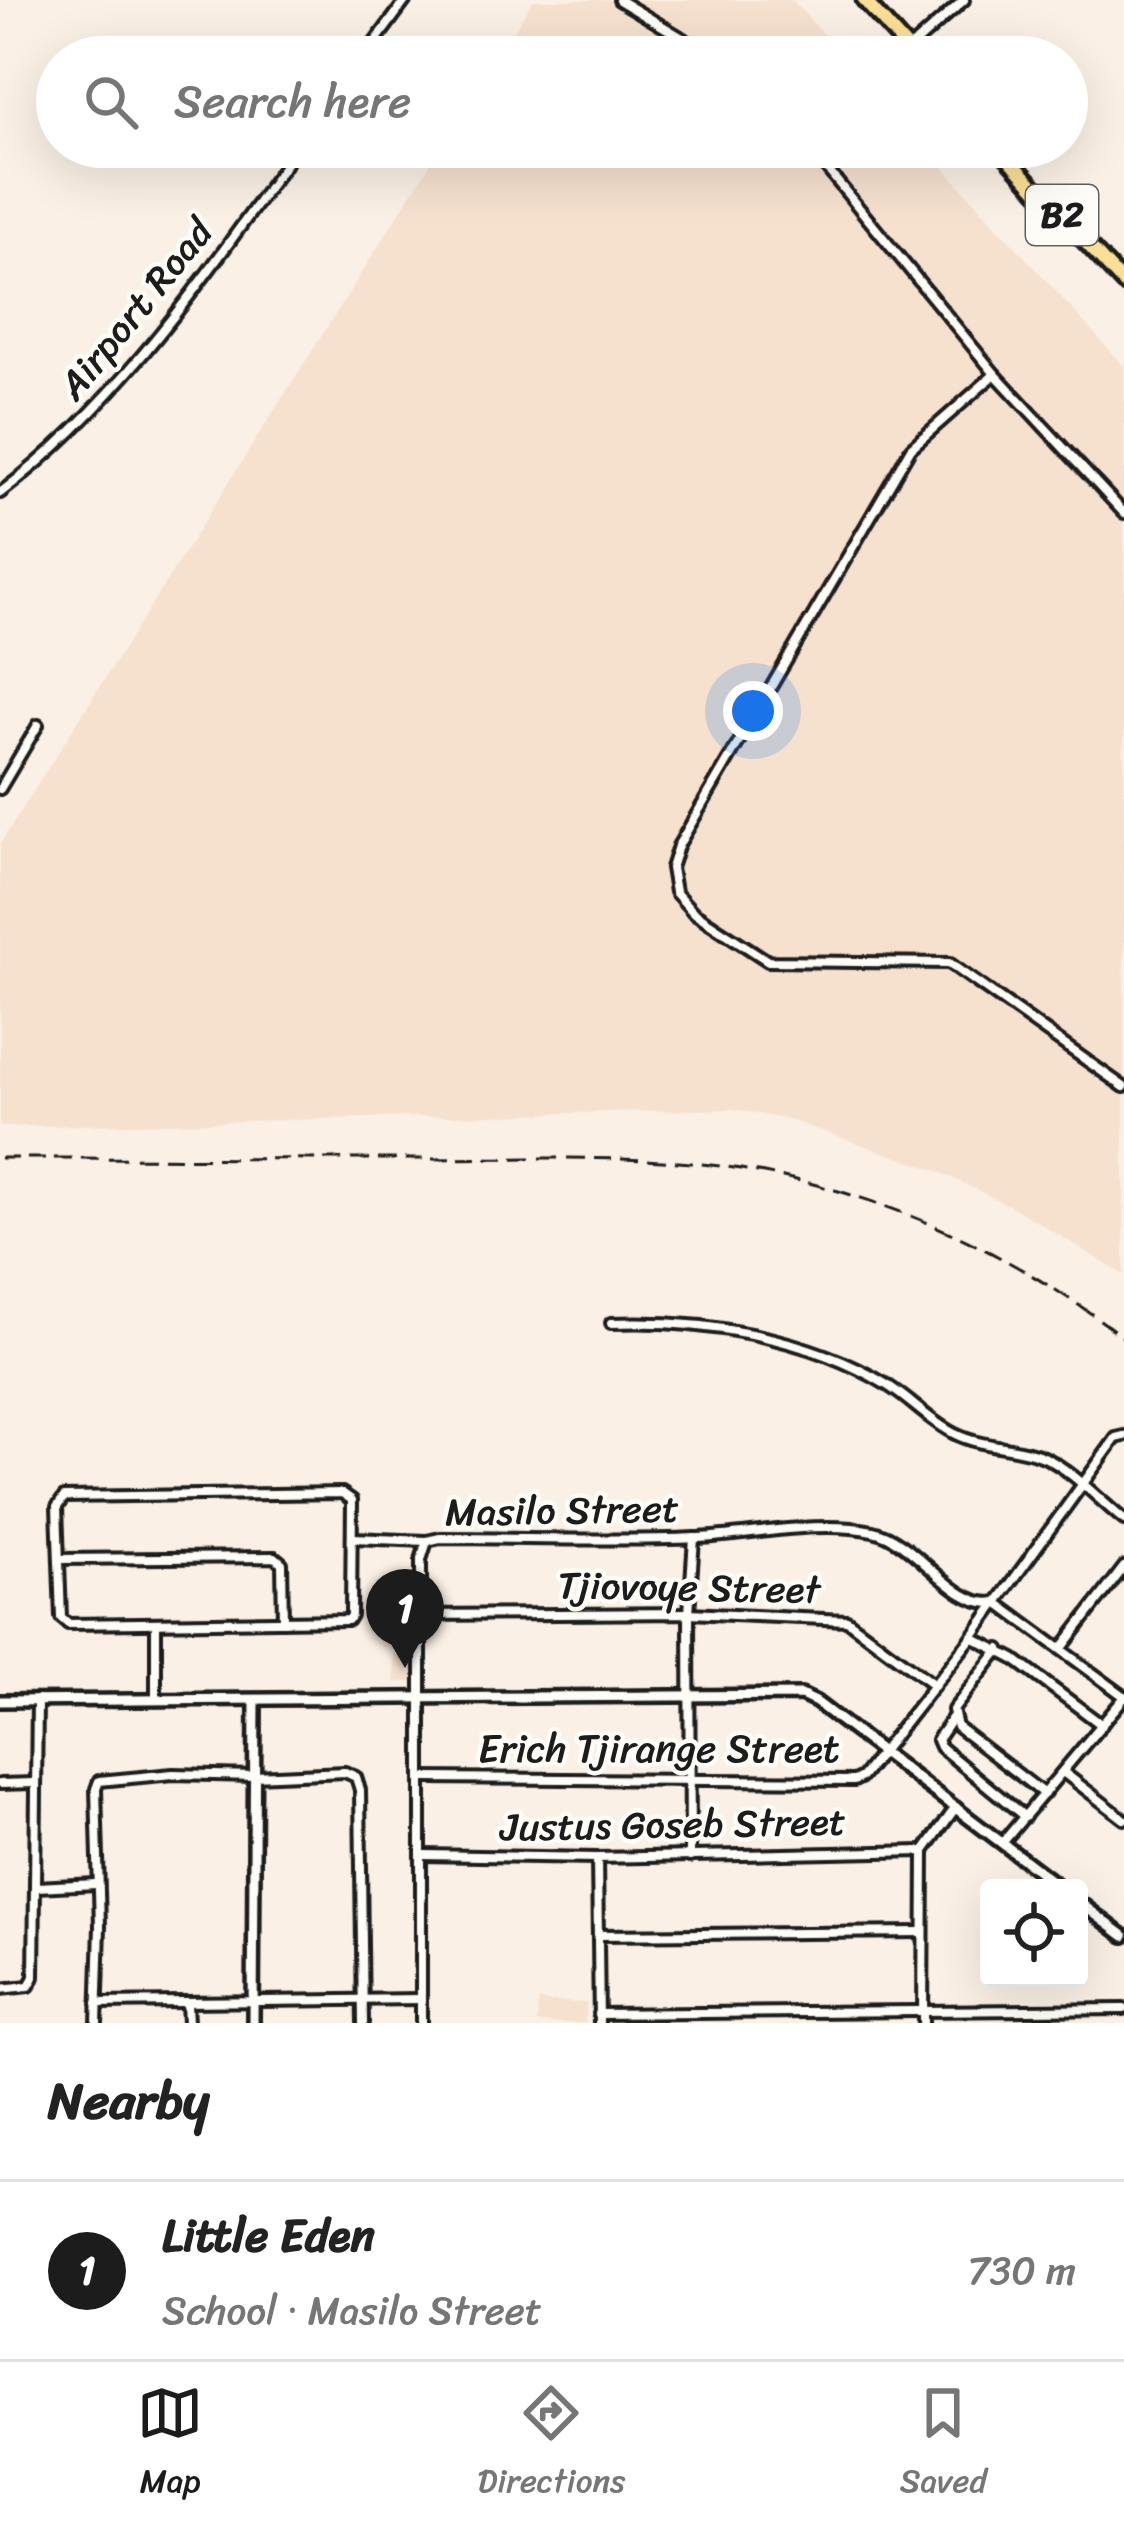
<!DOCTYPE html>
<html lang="en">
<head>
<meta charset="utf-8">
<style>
	body { margin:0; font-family:Sriracha,sans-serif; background:#f6f6f6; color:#222 }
	.controls { position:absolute; right:36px; bottom:36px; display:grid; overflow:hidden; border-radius:12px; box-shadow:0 12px 48px #0002 }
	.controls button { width:108px; height:108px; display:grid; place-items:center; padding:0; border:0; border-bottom:3px solid #e0e0e0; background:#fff; color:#222; font:60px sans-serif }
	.you { position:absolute; left:753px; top:711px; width:42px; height:42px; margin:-30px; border:9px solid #fff; border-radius:50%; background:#1a73e8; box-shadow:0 0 0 18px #1a73e833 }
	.badge { display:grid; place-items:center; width:78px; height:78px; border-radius:50%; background:#1c1c1c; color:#fff; font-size:39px; font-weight:700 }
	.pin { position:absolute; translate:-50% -99px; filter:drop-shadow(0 3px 6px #0008) }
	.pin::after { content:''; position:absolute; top:63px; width:42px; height:36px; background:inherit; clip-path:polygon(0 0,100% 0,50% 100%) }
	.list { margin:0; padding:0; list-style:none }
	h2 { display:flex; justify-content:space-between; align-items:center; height:156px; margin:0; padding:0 48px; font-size:51px }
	h2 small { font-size:39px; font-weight:400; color:#767676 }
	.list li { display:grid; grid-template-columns:78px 1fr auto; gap:36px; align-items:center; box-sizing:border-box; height:180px; padding:0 48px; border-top:3px solid #e0e0e0 }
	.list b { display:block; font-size:45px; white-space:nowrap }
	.list p { margin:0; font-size:39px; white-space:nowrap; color:#767676 }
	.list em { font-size:39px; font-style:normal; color:#767676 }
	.icon { flex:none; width:66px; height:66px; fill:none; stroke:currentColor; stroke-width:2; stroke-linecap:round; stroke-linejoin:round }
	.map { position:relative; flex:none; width:1124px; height:2023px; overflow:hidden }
	.search { position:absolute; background:#fff; box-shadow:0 12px 48px #0002; left:36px; right:36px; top:36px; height:132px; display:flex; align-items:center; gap:30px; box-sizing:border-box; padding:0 42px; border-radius:66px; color:#767676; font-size:45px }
	.sheet { height:336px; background:#fff }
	nav { display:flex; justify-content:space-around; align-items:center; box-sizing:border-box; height:168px; border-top:3px solid #e0e0e0; background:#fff; font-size:33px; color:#767676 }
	nav a { display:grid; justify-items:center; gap:6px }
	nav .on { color:#1c1c1c }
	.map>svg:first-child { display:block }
	.built { fill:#f6e1cf }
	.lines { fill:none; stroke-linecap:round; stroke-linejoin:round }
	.minor-casing { stroke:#1c1c1c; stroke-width:16 }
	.tertiary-casing { stroke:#1c1c1c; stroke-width:18 }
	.trunk-casing { stroke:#1c1c1c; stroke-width:21 }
	.minor { stroke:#fdfcf7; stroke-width:8 }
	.tertiary { stroke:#fdfcf7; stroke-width:9 }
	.trunk { stroke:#fbdf96; stroke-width:12 }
	.rail { stroke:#1c1c1c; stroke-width:3; stroke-dasharray:18 9; stroke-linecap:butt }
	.labels { text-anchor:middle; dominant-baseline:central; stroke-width:9; stroke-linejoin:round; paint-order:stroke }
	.shield { fill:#fdfcf7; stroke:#605f5e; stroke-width:3 }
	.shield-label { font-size:36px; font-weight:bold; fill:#1c1c1c }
	.street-label { font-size:39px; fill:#1c1c1c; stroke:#fdfcf7 }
</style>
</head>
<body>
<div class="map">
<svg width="1124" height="2023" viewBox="0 0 1124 2023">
	<rect width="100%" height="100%" fill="#faf0e5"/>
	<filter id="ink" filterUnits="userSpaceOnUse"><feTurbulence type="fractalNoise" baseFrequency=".00833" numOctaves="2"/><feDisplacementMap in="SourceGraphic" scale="24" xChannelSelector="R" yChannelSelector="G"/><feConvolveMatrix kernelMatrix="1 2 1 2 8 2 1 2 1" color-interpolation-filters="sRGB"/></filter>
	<g filter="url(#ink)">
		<g class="built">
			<path d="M533 0H792L844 57H497Z"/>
			<path d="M441 147H925L1124 366V1275L1016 1209 936 1170 789 1120 733 1109 0 1127V844Z"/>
			<path d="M394 1654H416V1682H395Z"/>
			<path d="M538 2001 586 2003 585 2023H537Z"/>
		</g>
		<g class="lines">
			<defs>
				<g id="minor">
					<path d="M619 0 714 57"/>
					<path d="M909 49 964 0"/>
					<path d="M364 57 406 0"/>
					<path d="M809 147 995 374 1124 513"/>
					<path d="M995 374 911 448 678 846 671 868 675 892 693 912 768 961 949 963 1124 1087"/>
					<path d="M0 493C123 400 209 270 298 147"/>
					<path d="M0 789 38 725"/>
					<path d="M611 1323C702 1319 809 1337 887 1385 911 1400 929 1421 955 1434 983 1448 1015 1445 1044 1457 1073 1471 1099 1500 1124 1520"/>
					<path d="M342 1493 352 1500 351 1615 348 1620 68 1624 61 1618 57 1507 64 1497Z"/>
					<path d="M353 1538 427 1541"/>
					<path d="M60 1559 275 1557 282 1563 283 1621"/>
					<path d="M422 1615 689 1613 847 1620 934 1685"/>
					<path d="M156 1624V1697"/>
					<path d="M972 1637 1014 1659 1102 1725"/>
					<path d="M1062 1648 1124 1567"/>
					<path d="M1000 1649 953 1710 957 1727 1044 1794"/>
					<path d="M952 1718 937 1740 940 1747 1025 1817"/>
					<path d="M1063 1772 1124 1819"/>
					<path d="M423 1778 854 1781 862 1777 972 1637 1116 1438 1124 1436"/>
					<path d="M0 1784 35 1783"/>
					<path d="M1003 1842 1124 1698"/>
					<path d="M422 1855 597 1858 924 1851"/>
					<path d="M690 1857 689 1613 694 1538"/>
					<path d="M597 1858 599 2023"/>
					<path d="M36 1887 96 1884"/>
					<path d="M599 1935 923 1932"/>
					<path d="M0 1989 29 1986 34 1977 37 1700"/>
					<path d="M97 2003 421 1999"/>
					<path d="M187 2003 188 2023"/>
					<path d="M598 2014 1124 2009"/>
					<path d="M97 2023 100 1926 96 1789 99 1781 173 1774 254 1776 345 1772 356 1777 360 1790 363 2023"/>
					<path d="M421 2023V1560L427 1541 440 1538C525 1538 612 1542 698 1538 754 1535 818 1520 873 1531 917 1540 955 1611 996 1602L1124 1696"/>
					<path d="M923 2023 924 1851 956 1807"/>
				</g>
				<g id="tertiary">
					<path d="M0 1701 801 1695 816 1702 1061 1888"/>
					<path d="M1079 1902 1124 1936"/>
					<path d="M253 2023 255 1701"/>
				</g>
				<g id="trunk">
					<path d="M864 0 915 57"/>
					<path d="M998 147 1124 284"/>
				</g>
			</defs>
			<use href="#minor" class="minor-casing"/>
			<use href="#tertiary" class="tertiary-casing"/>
			<use href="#trunk" class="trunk-casing"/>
			<use href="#minor" class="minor"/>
			<use href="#tertiary" class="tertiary"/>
			<use href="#trunk" class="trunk"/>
			<path class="rail" d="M0 1158C133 1158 267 1159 400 1159 497 1159 595 1155 691 1163 849 1177 1000 1242 1124 1338"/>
		</g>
	</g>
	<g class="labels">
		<rect class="shield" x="1026" y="185" width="72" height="60" rx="9"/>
		<g class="shield-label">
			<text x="1062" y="215">B2</text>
		</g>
		<g class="street-label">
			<text transform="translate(135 309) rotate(-51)">Airport Road</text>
			<text transform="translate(562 1510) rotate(-1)">Masilo Street</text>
			<text transform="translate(689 1587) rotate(1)">Tjiovoye Street</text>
			<text x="659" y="1748">Erich Tjirange Street</text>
			<text transform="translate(673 1824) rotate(-1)">Justus Goseb Street</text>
		</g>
	</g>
</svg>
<div class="controls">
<button><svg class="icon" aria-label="locate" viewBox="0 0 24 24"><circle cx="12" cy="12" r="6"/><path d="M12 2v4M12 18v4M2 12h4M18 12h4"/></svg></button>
</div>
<div class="you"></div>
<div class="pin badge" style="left:405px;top:1668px">1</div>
<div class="search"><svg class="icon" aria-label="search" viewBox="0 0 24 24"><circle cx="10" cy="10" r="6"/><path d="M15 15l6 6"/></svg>Search here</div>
</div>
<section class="sheet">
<h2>Nearby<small></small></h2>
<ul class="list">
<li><span class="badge">1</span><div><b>Little Eden</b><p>School · Masilo Street</p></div><em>730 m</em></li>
</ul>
</section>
<nav>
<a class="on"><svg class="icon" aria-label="map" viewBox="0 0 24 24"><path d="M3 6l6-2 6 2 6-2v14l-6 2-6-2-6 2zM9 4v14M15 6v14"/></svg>Map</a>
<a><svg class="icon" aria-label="directions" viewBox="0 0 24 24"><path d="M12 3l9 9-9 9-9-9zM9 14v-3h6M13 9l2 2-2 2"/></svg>Directions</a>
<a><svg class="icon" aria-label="saved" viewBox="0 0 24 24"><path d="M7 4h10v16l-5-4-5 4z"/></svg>Saved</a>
</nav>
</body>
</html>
